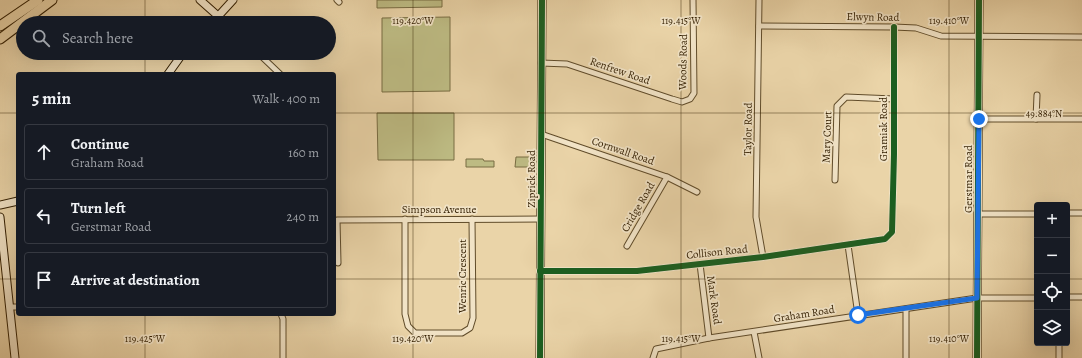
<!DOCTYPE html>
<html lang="en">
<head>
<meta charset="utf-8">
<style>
	body { margin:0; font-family:Alegreya,serif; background:#20242c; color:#f1f3f6 }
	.controls { position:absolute; right:12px; bottom:12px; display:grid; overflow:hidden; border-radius:4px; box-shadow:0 4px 16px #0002 }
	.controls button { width:36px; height:36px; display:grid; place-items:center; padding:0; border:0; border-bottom:1px solid #363941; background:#171b24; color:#f1f3f6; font:20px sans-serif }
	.stop { position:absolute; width:12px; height:12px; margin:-9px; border:3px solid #1a73e8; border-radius:50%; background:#fff }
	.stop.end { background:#1a73e8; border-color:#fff; box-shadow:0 1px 4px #0008 }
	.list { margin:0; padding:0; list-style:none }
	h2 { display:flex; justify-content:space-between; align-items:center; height:52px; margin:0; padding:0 16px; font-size:17px }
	h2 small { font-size:13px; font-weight:400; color:#9ea1a6 }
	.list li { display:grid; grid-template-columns:26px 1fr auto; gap:12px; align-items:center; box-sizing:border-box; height:56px; margin:0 8px 8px; padding:0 8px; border:1px solid #363941; border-radius:4px }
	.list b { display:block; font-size:15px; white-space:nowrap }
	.list p { margin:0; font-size:13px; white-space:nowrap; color:#9ea1a6 }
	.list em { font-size:13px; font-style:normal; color:#9ea1a6 }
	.icon { flex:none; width:22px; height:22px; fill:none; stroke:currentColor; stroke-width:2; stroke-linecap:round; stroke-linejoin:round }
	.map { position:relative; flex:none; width:1082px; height:358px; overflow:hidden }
	.search { position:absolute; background:#171b24; box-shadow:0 4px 16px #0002; left:16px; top:16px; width:320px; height:44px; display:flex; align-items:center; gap:10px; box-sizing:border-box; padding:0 14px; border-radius:22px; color:#9ea1a6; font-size:15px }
	.panel { position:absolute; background:#171b24; box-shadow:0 4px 16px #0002; left:16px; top:72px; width:320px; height:244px; border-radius:4px }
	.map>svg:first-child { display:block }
	.green { fill:#bdbb83; stroke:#786c42 }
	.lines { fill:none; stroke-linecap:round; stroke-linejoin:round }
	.street-casing { stroke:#604c2a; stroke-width:7 }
	.secondary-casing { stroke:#321e00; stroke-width:9 }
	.highway-casing { stroke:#321e00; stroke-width:11 }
	.street { stroke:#f1e3c6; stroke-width:5 }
	.secondary { stroke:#f1e3c6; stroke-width:7 }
	.highway { stroke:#ead4a8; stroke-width:9 }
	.cycleway-casing { stroke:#f1e3c6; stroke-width:8 }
	.cycleway { stroke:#1b5e20; stroke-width:6 }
	.route { stroke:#1a73e8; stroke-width:5 }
	.ticks { fill:none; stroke:#321e00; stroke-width:1; stroke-opacity:0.45 }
	.labels { text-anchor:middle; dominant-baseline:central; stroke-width:3.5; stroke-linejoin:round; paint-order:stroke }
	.street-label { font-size:11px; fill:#321e00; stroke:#f1e3c6 }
	.ticks-label { font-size:10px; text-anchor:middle; fill:#321e00; stroke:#f1e3c6; stroke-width:3.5; stroke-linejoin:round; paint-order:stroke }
</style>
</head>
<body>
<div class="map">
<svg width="1082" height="358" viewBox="0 0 1082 358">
	<rect width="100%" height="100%" fill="#ead4a8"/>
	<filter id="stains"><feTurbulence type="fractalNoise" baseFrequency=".005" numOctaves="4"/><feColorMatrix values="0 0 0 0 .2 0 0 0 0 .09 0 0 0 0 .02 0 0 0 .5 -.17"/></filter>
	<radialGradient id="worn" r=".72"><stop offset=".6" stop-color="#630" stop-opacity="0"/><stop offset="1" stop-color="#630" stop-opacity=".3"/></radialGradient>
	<g class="green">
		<path d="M377 0H442V7L377 8Z"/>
		<path d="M450 17V91L382 92V18Z"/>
		<path d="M377 113H454V160H378Z"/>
		<path d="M516 157H532V167H515Z"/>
		<path d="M466 159H483L484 161H494V167H466Z"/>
	</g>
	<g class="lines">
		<defs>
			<g id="street">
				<path d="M337 0 339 2"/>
				<path d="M759 0 756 217 763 257"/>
				<path d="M218 16 225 23"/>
				<path d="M759 26 894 27 916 28 941 36 1082 37"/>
				<path d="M258 53 280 74"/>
				<path d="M541 63 567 64 672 99 682 102 690 99 694 93 693 0"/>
				<path d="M979 119H1082"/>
				<path d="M1036 119 1037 95"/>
				<path d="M541 134 667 177 697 192"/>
				<path d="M835 180 837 106 846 97 894 99"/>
				<path d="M1067 213H1082"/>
				<path d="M979 214H1037"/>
				<path d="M405 219V314L408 326 415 333H462L470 328 473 318 472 219"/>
				<path d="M848 245 858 315"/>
				<path d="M627 246 667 177"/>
				<path d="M338 263 337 220 541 219"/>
				<path d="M700 264 709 338"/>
				<path d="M540 271H637L763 257 885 239 892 232 894 154V27"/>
				<path d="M1067 297H1082"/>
				<path d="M10 307H18"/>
				<path d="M906 309V358"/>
				<path d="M281 314 283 319V358"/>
				<path d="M754 332 759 358"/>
				<path d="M1059 343V358"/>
				<path d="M653 358 656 349 709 338 977 298H1037"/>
			</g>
			<g id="secondary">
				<path d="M200 0 218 16"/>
				<path d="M212 23 233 0"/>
				<path d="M168 74 183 53"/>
				<path d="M0 205 18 201"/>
				<path d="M0 217 15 358"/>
				<path d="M540 358 542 0"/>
				<path d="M977 358 979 0"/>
			</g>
			<g id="highway">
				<path d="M0 26 38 0"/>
				<path d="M0 39 52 0"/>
			</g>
		</defs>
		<use href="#street" class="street-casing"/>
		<use href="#secondary" class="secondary-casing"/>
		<use href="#highway" class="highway-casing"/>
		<use href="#street" class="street"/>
		<use href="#secondary" class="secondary"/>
		<use href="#highway" class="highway"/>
		<defs>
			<g id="cycleway">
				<path d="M540 271H637L763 257 885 239 892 232 894 154V27"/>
				<path d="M540 358 542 0"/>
				<path d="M977 358 979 0"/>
			</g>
		</defs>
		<use href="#cycleway" class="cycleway-casing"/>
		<use href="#cycleway" class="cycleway"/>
	</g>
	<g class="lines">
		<path class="route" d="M858 315 977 298 979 119"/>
	</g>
	<path class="ticks" d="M145 0V23M413 0V358M681 0V358M949 0V358M145 53V74M0 113H18M334 113H1082M0 279H18M334 279H1037M1067 279H1082M145 314V358"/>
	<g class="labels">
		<g class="street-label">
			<text transform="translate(873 17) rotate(1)">Elwyn Road</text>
			<text transform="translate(683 62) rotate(-89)">Woods Road</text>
			<text transform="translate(620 71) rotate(19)">Renfrew Road</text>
			<text transform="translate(748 129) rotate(-89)">Taylor Road</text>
			<text transform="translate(883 129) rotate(-90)">Gramiak Road</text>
			<text transform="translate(827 137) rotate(-88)">Mary Court</text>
			<text transform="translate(623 151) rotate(19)">Cornwall Road</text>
			<text transform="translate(531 179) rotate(-90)">Ziprick Road</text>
			<text transform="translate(968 179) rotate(-90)">Gerstmar Road</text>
			<text transform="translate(638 207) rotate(-60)">Cridge Road</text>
			<text x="439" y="209">Simpson Avenue</text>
			<text transform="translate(717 252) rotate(-6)">Collison Road</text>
			<text transform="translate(462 276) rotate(-90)">Wenric Crescent</text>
			<text transform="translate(714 300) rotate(82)">Mark Road</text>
			<text transform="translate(804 314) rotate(-9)">Graham Road</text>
		</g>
	</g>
	<g class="ticks-label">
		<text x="413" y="24">119.420°W</text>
		<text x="681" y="24">119.415°W</text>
		<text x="949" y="24">119.410°W</text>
		<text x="1044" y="117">49.884°N</text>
		<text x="145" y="342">119.425°W</text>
		<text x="413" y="342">119.420°W</text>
		<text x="681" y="342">119.415°W</text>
		<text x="949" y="342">119.410°W</text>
	</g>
	<rect width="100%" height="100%" filter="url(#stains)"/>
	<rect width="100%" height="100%" fill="url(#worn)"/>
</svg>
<div class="controls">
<button>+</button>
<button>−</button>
<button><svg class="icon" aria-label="locate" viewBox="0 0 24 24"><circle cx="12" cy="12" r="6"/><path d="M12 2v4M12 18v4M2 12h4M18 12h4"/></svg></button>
<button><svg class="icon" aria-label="layers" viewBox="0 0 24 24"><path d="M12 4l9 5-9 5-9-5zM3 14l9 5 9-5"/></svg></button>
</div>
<div class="stop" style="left:858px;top:315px"></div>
<div class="stop end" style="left:979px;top:119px"></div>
<div class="search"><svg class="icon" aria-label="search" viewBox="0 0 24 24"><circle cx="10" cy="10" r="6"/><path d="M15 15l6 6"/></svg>Search here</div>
<section class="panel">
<h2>5 min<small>Walk · 400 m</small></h2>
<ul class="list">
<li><svg class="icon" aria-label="ahead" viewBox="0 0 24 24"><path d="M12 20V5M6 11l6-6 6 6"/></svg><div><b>Continue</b><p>Graham Road</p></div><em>160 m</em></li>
<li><svg class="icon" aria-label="left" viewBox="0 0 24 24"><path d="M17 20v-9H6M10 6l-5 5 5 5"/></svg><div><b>Turn left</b><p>Gerstmar Road</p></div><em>240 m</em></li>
<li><svg class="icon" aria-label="arrive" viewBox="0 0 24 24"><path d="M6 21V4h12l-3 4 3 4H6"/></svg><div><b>Arrive at destination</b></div></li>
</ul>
</section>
</div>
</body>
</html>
